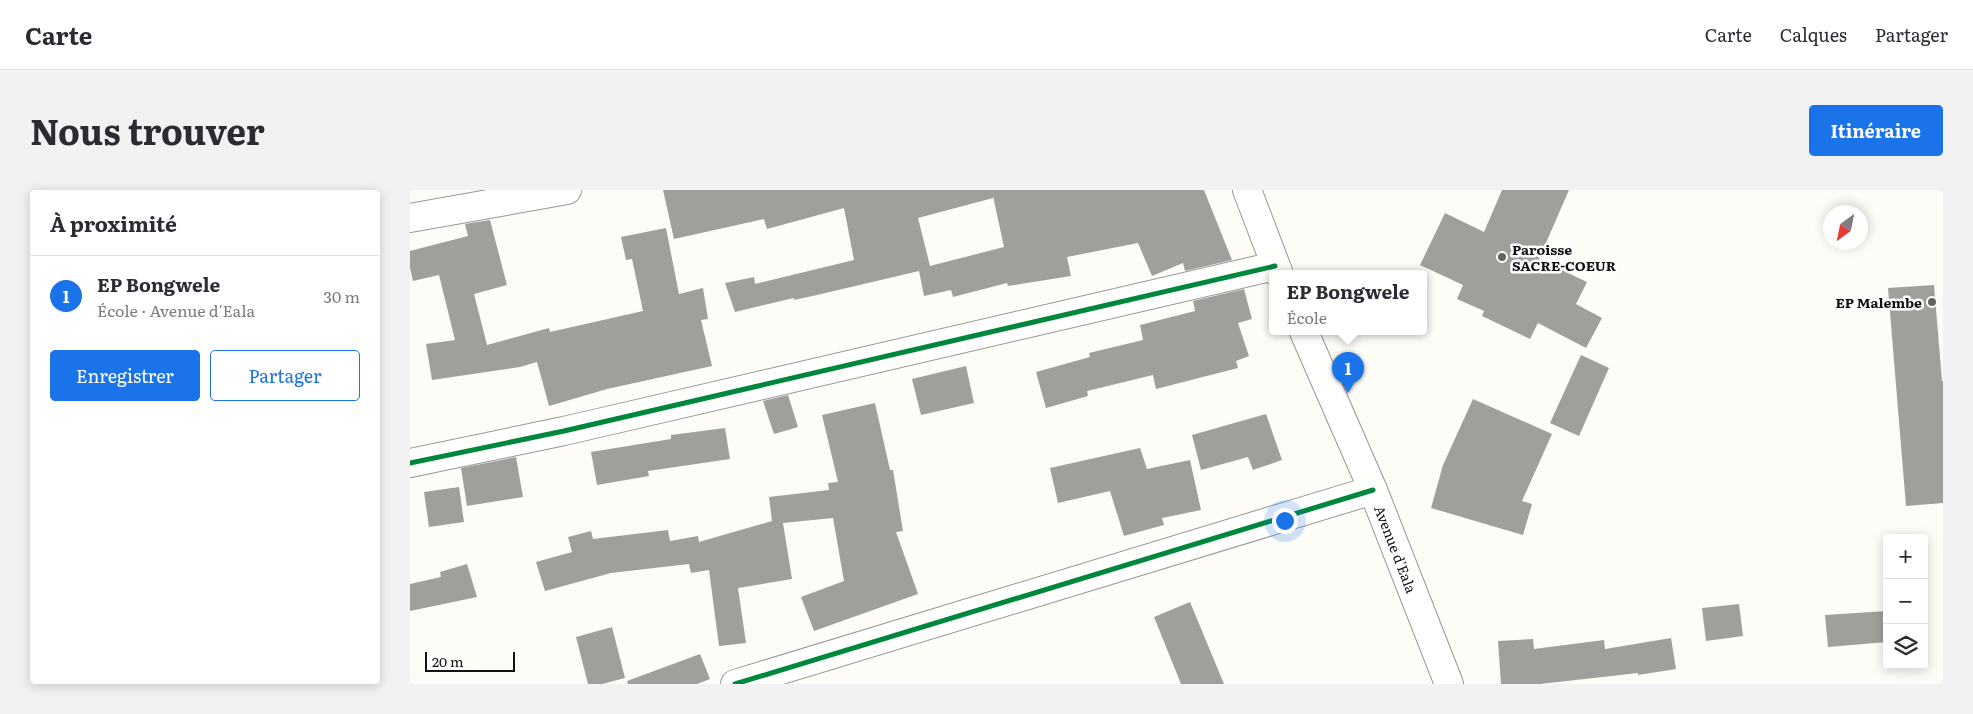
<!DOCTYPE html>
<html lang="fr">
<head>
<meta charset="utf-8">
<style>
	body { margin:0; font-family:Literata,serif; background:#f2f2f3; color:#2b2b33 }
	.controls { position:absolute; right:15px; bottom:15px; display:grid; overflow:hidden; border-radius:5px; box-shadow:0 2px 12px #0003 }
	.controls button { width:45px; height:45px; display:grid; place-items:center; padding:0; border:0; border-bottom:1px solid #e1e1e2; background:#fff; color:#2b2b33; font:25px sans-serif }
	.compass { position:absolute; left:1413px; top:15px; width:45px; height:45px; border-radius:50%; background:#fff; box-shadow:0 2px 12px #0003; rotate:213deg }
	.scale { position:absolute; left:15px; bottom:12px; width:90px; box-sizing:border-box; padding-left:5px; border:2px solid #111; border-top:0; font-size:14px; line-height:18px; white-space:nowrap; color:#111; -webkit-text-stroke:4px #fff; paint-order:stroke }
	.you { position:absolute; left:874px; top:330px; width:18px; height:18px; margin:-12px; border:4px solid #fff; border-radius:50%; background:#1a73e8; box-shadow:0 0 0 8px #1a73e833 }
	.badge { display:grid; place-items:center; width:32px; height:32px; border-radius:50%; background:#1a73e8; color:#fff; font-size:16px; font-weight:700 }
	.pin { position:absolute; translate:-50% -41px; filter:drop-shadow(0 1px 2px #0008) }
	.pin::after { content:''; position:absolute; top:26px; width:18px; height:15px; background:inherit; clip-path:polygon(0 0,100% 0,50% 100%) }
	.popup { position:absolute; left:859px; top:80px; width:158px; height:65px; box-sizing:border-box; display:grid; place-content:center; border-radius:5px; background:#fff; filter:drop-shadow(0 1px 4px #0005); font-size:16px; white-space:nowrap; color:#7c7c81 }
	.popup b { font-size:19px; color:#2b2b33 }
	.popup::after { content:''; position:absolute; left:50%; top:100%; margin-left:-10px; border:10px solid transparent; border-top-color:#fff }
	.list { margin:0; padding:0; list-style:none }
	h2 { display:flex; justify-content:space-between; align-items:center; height:65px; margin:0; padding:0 20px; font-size:21px }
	h2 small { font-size:16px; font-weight:400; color:#7c7c81 }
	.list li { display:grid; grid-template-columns:32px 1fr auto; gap:15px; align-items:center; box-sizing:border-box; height:80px; padding:0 20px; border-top:1px solid #e1e1e2 }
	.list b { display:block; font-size:19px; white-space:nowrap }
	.list p { margin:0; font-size:16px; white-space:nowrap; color:#7c7c81 }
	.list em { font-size:16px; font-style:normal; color:#7c7c81 }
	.actions { display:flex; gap:10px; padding:15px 20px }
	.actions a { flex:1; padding:11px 0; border:1px solid #1a73e8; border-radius:5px; text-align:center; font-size:18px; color:#1a73e8 }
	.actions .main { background:#1a73e8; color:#fff }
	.icon { flex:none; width:28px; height:28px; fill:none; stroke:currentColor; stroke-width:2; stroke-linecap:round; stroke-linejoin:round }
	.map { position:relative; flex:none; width:1533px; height:494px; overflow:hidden; border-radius:5px }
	header { display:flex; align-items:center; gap:30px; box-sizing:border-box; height:70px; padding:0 25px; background:#fff; border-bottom:1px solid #e1e1e2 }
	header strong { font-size:24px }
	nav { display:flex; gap:28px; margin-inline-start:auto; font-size:18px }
	.intro { display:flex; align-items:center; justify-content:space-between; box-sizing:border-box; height:120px; padding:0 30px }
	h1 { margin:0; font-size:35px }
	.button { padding:12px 22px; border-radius:5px; background:#1a73e8; color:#fff; font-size:18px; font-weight:700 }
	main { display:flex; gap:30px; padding:0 30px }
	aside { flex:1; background:#fff; border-radius:5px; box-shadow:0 2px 12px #0003 }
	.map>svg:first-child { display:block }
	.building { fill:#a19f9c; fill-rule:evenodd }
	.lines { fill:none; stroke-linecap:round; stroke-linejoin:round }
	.minor-casing { stroke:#979795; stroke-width:30 }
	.tertiary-casing { stroke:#979795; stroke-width:30 }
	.minor { stroke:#fffffe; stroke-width:28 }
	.tertiary { stroke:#fffffe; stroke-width:28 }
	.cycleway-casing { stroke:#fff; stroke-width:8 }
	.cycleway { stroke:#00873e; stroke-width:5 }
	.poi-dot { fill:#646362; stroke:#fff; stroke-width:2 }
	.labels { text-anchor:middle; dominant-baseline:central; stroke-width:5; stroke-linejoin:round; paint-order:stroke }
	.poi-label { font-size:14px; font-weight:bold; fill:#111; stroke:#fff; text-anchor:start }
	.street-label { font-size:14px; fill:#111; stroke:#fff }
</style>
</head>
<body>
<header>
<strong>Carte</strong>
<nav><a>Carte</a><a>Calques</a><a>Partager</a></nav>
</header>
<div class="intro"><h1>Nous trouver</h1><a class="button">Itinéraire</a></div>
<main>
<aside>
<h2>À proximité<small></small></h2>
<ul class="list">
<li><span class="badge">1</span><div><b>EP Bongwele</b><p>École · Avenue d'Eala</p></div><em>30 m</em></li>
</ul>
<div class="actions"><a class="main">Enregistrer</a><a>Partager</a></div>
</aside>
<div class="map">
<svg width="1533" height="494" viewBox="0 0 1533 494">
	<rect width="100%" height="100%" fill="#fdfcf7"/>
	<g class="building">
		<path d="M253 0H794L822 70 775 81 773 73 742 86 728 53 657 67 661 86 598 96 597 93 543 107 541 100 514 106 509 81 407 105 384 110V108L325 122 315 93 344 87 345 94 444 70 434 18 357 39 354 29 264 49ZM583 6 594 57 520 76 508 28 583 8Z"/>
		<path d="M1092 0H1159L1129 69 1177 92 1166 114 1192 128 1176 158 1128 133 1120 149 1072 126 1074 121 1047 109 1053 95 1010 75 1035 23 1074 42Z"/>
		<path d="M80 30 97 95 64 104 77 155 139 138 140 142 233 121 222 69 216 70 211 47 256 38 269 104 293 98 298 129 291 130 302 176 197 199 139 216 127 172 110 177 22 190 16 154 45 150 29 85 3 91 0 78V61L58 46 55 34Z"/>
		<path d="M1524 95 1532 191H1533V313L1496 316 1478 98Z"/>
		<path d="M834 99 842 129 828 133 839 166 826 171 828 178 746 199 743 185 677 201 678 206 636 218 626 182 680 167 679 163 733 150 730 135 785 121 783 111Z"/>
		<path d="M1171 165 1199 178 1169 246 1140 233Z"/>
		<path d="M556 176 564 213 511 225 502 189Z"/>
		<path d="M378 205 388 237 364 244 353 211Z"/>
		<path d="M1063 209 1142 244 1112 311 1122 314 1113 345 1021 318 1033 275Z"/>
		<path d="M465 213 480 280H483L493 341 486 342 508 404 404 441 391 407 434 391 423 328 373 333 382 389 328 398 336 453 309 456 299 380 281 383 279 374 201 383 135 401 126 372 162 362 158 347 181 341 183 349 258 340 260 351 288 346 289 352 362 331 359 307 419 300 418 293 428 292 412 225Z"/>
		<path d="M856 224 872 270 843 280 838 267 791 280 782 245Z"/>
		<path d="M315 238 320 269 238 281 239 286 187 295 181 262 261 249V245Z"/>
		<path d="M730 258 737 279 780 270 791 320 752 328 754 335 714 346 700 301 648 313 640 278Z"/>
		<path d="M106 267 113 307 57 316 51 278Z"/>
		<path d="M49 297 54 332 19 337 14 302Z"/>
		<path d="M57 374 67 407 0 421V394L31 387 30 382Z"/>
		<path d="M780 412 814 494H771L744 427Z"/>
		<path d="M1329 414 1333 446 1296 451 1292 418Z"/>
		<path d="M1477 421V452L1418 457 1415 425Z"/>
		<path d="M202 437 215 488 192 494H178L166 447Z"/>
		<path d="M1261 448 1266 479 1228 485V483L1130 494H1091L1088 451 1123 449 1124 459 1194 450 1195 459Z"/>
		<path d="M290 464 300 489 287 494H218L217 491Z"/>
	</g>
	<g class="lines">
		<defs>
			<g id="minor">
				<path d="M0 28 157 0"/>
				<path d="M0 273 154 241 865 76"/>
				<path d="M325 494 963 300"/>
			</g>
			<g id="tertiary">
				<path d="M837 0 869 84"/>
				<path d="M894 142 963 300 1039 494"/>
			</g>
		</defs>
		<use href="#minor" class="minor-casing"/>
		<use href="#tertiary" class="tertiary-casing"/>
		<use href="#minor" class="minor"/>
		<use href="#tertiary" class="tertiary"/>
		<defs>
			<g id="cycleway">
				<path d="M0 273 154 241 865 76"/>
				<path d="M325 494 963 300"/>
			</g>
		</defs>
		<use href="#cycleway" class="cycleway-casing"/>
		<use href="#cycleway" class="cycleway"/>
	</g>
	<g class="poi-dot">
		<circle cx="1092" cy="67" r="5"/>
		<circle cx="1522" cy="112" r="5"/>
	</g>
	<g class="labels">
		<g class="poi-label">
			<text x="1102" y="59">Paroisse<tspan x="1102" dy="16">SACRE-COEUR</tspan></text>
			<text x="1512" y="112" text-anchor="end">EP Malembe</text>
		</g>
		<g class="street-label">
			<text transform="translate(986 359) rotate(69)">Avenue d'Eala</text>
		</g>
	</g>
</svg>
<div class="controls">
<button>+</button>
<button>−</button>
<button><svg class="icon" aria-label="layers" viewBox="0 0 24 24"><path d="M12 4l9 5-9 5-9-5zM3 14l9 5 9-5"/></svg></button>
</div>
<svg class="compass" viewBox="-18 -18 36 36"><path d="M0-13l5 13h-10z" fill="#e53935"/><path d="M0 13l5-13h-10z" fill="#7c7c81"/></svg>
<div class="scale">20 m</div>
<div class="you"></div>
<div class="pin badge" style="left:938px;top:203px">1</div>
<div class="popup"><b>EP Bongwele</b>École</div>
</div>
</main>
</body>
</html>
